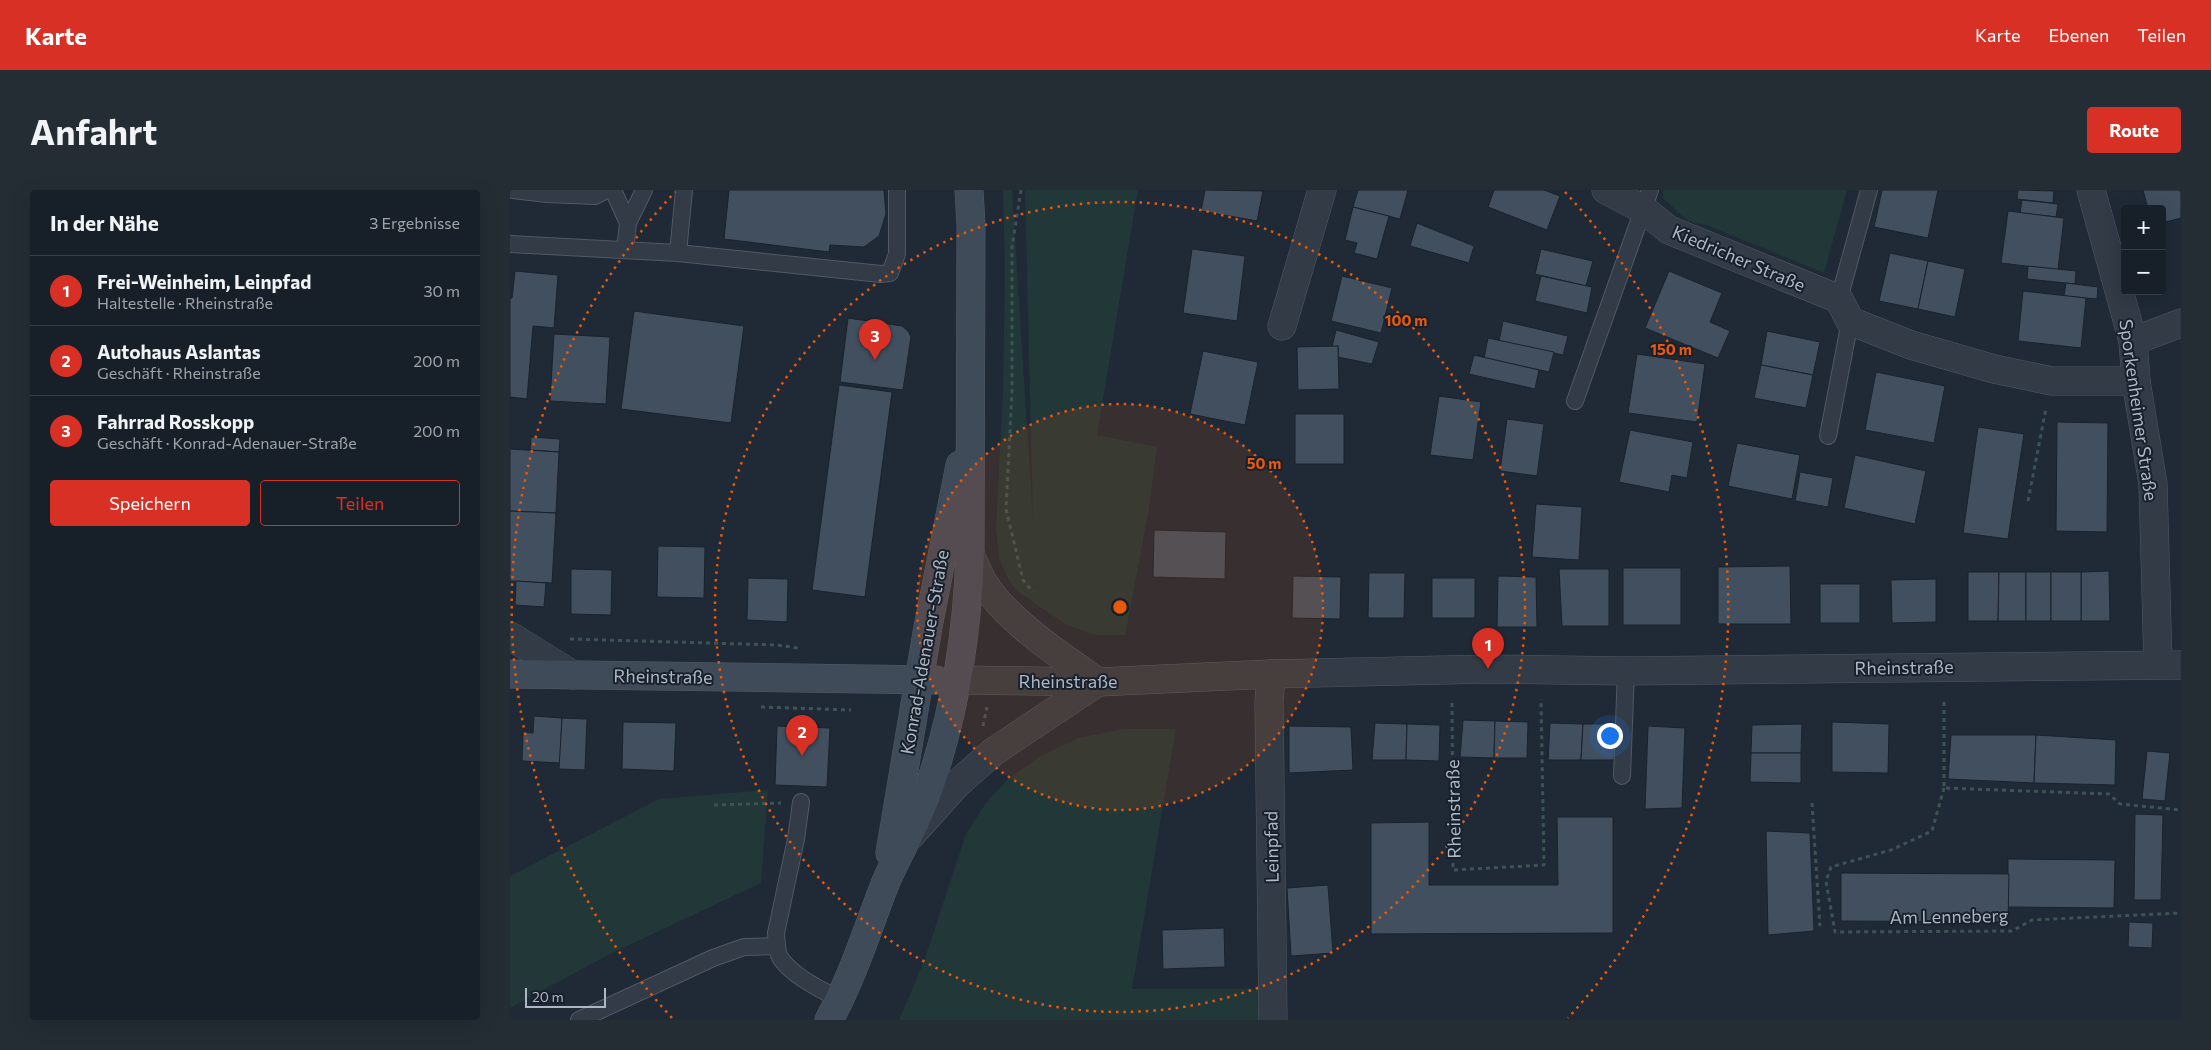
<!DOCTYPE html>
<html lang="de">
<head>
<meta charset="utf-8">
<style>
	body { margin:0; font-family:Commissioner,sans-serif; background:#242d34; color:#f1f3f6 }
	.controls { position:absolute; right:15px; top:15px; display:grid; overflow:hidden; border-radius:5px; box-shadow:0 5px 20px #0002 }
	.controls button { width:45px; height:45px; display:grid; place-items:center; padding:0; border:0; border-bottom:1px solid #363e45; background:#172028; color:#f1f3f6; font:25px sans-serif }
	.scale { position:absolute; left:15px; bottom:12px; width:81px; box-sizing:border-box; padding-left:5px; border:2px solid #acb6c4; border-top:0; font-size:14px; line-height:18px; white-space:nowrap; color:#acb6c4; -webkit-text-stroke:4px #18202b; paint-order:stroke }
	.you { position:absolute; left:1099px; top:545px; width:18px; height:18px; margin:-12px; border:4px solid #fff; border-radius:50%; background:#1a73e8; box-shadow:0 0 0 8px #1a73e833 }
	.badge { display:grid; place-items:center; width:32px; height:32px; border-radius:50%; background:#d93025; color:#fff; font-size:16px; font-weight:700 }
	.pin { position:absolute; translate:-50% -41px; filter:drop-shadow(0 1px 2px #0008) }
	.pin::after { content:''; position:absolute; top:26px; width:18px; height:15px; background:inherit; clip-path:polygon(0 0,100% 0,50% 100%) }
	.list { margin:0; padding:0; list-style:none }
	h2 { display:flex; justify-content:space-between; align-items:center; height:65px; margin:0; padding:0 20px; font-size:21px }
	h2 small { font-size:16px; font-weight:400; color:#9ea3a8 }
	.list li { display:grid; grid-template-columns:32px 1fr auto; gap:15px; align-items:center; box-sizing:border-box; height:70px; padding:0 20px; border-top:1px solid #363e45 }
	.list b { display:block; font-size:19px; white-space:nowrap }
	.list p { margin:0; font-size:16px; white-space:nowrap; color:#9ea3a8 }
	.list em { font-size:16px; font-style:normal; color:#9ea3a8 }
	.actions { display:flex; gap:10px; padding:15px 20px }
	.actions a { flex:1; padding:11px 0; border:1px solid #d93025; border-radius:5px; text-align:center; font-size:18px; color:#d93025 }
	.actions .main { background:#d93025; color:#fff }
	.map { position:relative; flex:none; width:1671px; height:830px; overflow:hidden; border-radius:5px }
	header { display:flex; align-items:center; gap:30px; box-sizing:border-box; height:70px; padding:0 25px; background:#d93025; color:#fff }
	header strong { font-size:24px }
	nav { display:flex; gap:28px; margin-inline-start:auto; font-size:18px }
	.intro { display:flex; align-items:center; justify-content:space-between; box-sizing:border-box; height:120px; padding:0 30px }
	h1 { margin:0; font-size:35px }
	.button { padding:12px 22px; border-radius:5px; background:#d93025; color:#fff; font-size:18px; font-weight:700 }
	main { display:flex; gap:30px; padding:0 30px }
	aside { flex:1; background:#172028; border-radius:5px; box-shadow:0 5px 20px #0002 }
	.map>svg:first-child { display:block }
	.green { fill:#213738 }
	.building { fill:#414f5e; stroke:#1a222d }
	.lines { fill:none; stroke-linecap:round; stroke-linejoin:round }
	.service-casing { stroke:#505965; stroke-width:18 }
	.minor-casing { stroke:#505965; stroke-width:29 }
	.tertiary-casing { stroke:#505965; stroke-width:29 }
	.secondary-casing { stroke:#505965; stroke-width:29 }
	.path { stroke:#3e5354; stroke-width:3; stroke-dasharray:4 4; stroke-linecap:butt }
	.service { stroke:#323b46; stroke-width:16 }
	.minor { stroke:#323b46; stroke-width:28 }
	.tertiary { stroke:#323b46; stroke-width:28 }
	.secondary { stroke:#404b5a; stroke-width:28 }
	.ring { fill:none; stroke:#e8590c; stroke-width:2.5; stroke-dasharray:2.5 5 }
	.labels { text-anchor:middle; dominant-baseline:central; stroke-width:4; stroke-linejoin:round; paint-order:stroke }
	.street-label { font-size:18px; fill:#acb6c4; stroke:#18202b }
	.centre { fill:#e8590c; stroke:#18202b; stroke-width:2.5 }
	.ring-label { font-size:15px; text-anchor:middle; font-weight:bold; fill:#e8590c; stroke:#18202b; stroke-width:4; stroke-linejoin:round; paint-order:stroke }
</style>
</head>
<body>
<header>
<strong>Karte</strong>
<nav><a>Karte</a><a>Ebenen</a><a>Teilen</a></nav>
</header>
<div class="intro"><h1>Anfahrt</h1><a class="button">Route</a></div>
<main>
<aside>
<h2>In der Nähe<small>3 Ergebnisse</small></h2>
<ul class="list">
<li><span class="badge">1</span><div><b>Frei-Weinheim, Leinpfad</b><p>Haltestelle · Rheinstraße</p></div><em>30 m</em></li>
<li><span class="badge">2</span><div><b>Autohaus Aslantas</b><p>Geschäft · Rheinstraße</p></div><em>200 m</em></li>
<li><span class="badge">3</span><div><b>Fahrrad Rosskopp</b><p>Geschäft · Konrad-Adenauer-Straße</p></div><em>200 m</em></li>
</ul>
<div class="actions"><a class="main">Speichern</a><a>Teilen</a></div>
</aside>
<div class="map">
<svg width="1671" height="830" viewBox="0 0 1671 830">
	<rect width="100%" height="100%" fill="#1f2a36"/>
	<g class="green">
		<path d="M493 0H502L523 330 515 0H628L587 245 647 257 638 324 615 445H586L555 434 507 401 497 387 489 368 486 337 493 201 495 80Z"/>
		<path d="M1154 0H1337L1314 83 1194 34C1173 34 1167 18 1152 8Z"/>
		<path d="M613 539H666L622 799H763V830H389L413 774 456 644 476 613 497 590 529 567 569 548Z"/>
		<path d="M258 600 251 693 98 765 0 818V686L149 609Z"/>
	</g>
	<g class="building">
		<path d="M219 0H374L376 24 369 46 354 57 320 55 319 62 214 49Z"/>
		<path d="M695 0 753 1 747 31 691 21Z"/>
		<path d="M848 0H898L890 29 843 17Z"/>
		<path d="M984 0H1034L1050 6 1037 40 978 17Z"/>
		<path d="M1372 0H1428L1418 48 1364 37Z"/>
		<path d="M1508 0 1544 1 1543 13 1507 9Z"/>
		<path d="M1633 0H1671V28L1652 33V19H1638Z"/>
		<path d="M1512 10 1548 14 1546 27 1510 23Z"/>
		<path d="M843 17 879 26 867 69 844 63 847 53 835 50Z"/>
		<path d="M1498 21 1554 28 1548 80 1491 73Z"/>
		<path d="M907 33 964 56 959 73 900 56Z"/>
		<path d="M682 59 735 66 727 131 673 123Z"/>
		<path d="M1031 59 1083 71 1076 96 1025 84Z"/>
		<path d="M1380 63 1418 71 1408 119 1369 111Z"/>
		<path d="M1418 71 1455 79 1445 127 1408 119Z"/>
		<path d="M1518 76 1566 81 1565 94 1517 89Z"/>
		<path d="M5 81 48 85 44 138 23 136 17 209 0 207V108H2Z"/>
		<path d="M1159 81 1212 103 1200 132 1220 141 1208 168 1135 138Z"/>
		<path d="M832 86 882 98 871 143 821 131Z"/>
		<path d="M1031 86 1082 97 1077 123 1025 111Z"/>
		<path d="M1556 93 1588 97 1587 109 1554 106Z"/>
		<path d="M1513 101 1576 108 1571 158 1508 151Z"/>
		<path d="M124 121 234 136 221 233 111 219Z"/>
		<path d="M338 128 392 136 398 141 401 147 393 200 330 192Z"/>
		<path d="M993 131 1058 146 1053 165 989 151Z"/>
		<path d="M826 140 869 152 862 174 828 167V156L822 157Z"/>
		<path d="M1257 141 1310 152 1303 185 1251 175Z"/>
		<path d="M44 144 100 147 96 214 40 211Z"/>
		<path d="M978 148 1044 162 1039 182 974 168Z"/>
		<path d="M828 156 829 199 788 200 787 157Z"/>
		<path d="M693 161 748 172 735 235 680 224Z"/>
		<path d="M1127 164 1195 174 1187 232 1118 223Z"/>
		<path d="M964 165 1029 180 1025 199 959 184Z"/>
		<path d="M1251 175 1303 185 1296 218 1244 208Z"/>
		<path d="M1366 182 1435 196 1424 253 1355 240Z"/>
		<path d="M329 195 382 202 355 407 302 400Z"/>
		<path d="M929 206 971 212 963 270 920 265Z"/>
		<rect x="785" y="224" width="49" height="50"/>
		<path d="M997 229 1034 234 1027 286 990 281Z"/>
		<path d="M1547 232 1598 233 1597 342 1546 341Z"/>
		<path d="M1468 237 1514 244 1498 349 1453 343Z"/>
		<path d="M1120 240 1183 252 1177 288 1162 285 1159 302 1109 292Z"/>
		<path d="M21 247 50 249 49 262 20 260Z"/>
		<path d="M1227 253 1290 265 1282 309 1218 296Z"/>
		<path d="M0 259 49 262 46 323 0 321Z"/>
		<path d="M1345 265 1416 281 1405 334 1334 318Z"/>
		<path d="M1290 282 1323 288 1318 317 1285 311Z"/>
		<path d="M1026 314 1072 317 1069 370 1022 367Z"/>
		<path d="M0 321 46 323 42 393 0 391Z"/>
		<path d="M644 340 716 342 715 389 643 387Z"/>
		<path d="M148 356 195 357 194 408 147 407Z"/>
		<path d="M1280 376 1281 434H1208V377Z"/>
		<rect x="1113" y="378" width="58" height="57"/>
		<path d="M61 379 102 380 101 425 61 424Z"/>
		<path d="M1049 379H1099V436H1052Z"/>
		<path d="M1599 381 1600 431H1571V382Z"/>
		<path d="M1458 382H1489L1488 431H1458Z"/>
		<path d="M1489 382H1516V431H1488Z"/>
		<rect x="1516" y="382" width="25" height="49"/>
		<rect x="1541" y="382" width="30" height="49"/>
		<path d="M859 383H895L894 428H858Z"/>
		<path d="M783 386 831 387 830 429 782 428Z"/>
		<path d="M988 386 1026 387 1027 437H987Z"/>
		<path d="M238 388 278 389 277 432 237 430Z"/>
		<rect x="922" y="388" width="43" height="40"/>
		<path d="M1426 389V432L1382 433 1381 390Z"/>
		<path d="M6 391 36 393 34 417 5 415Z"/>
		<rect x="1310" y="394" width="40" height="39"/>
		<path d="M24 526 52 528 50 573 12 571 13 542 23 543Z"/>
		<path d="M52 528 77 529 75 580 49 579Z"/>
		<path d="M953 530 985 531 984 568 950 567Z"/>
		<path d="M985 531 1018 532 1017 568H984Z"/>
		<path d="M113 532 166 533 164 581 112 579Z"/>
		<path d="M1322 532 1379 534 1378 583 1322 582Z"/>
		<path d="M865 533 897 534 896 570H862Z"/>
		<path d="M1040 533 1073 534 1071 570H1038Z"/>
		<path d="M897 534 930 535 929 571 896 570Z"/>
		<path d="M1073 534H1105L1104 570H1071Z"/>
		<path d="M1292 534 1291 563H1241L1242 535Z"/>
		<path d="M267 536 320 538 317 597 265 595Z"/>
		<path d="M779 536 841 537 843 580 779 583Z"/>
		<path d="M1138 536 1175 538 1172 618 1135 619Z"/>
		<path d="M1441 545H1526L1524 593 1438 589Z"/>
		<path d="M1526 545 1606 550 1605 595 1524 593Z"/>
		<path d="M1637 561 1660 563 1655 611 1632 609Z"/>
		<path d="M1241 563H1291V593L1240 592Z"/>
		<path d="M1625 624 1653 625 1651 710H1624Z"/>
		<path d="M1047 627H1103V743L861 744V633L919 632V695H1048Z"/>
		<path d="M1256 641 1300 643 1304 741 1258 745Z"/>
		<path d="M1498 669 1605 670 1604 718 1498 717Z"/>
		<path d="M1331 683 1499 684 1498 732 1331 731Z"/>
		<path d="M818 695 823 763 781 766 777 698Z"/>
		<path d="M1619 732 1643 733 1642 758 1618 757Z"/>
		<path d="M714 738 715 777 653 779 652 740Z"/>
	</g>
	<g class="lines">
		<defs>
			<g id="service">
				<path d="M3 0 37 4 85 6 96 0"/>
				<path d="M103 0 118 33 115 60"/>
				<path d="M118 33 134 0"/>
				<path d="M0 54 168 63 174 0"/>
				<path d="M168 63 371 84 380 83 387 64V0"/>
				<path d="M1329 109 1359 0"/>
				<path d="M1065 211 1140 0"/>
				<path d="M1318 246 1340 131"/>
				<path d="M1112 586 1116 481"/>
				<path d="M291 612 286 649 266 743C267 751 266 762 271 769 285 788 311 799 330 810"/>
				<path d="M69 830 203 768 234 757 267 756"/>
			</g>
			<g id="minor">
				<path d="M1096 0 1134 20 1159 40 1329 109 1340 131 1401 155 1484 179 1542 191H1626"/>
				<path d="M1581 0 1623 151 1626 191 1643 294 1648 474"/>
				<path d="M772 136 812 0"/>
				<path d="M1623 151 1671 133"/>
				<path d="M0 446 63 485"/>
				<path d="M761 484 759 513 763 830"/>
			</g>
			<g id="tertiary">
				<path d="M460 364C464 373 468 383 473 392 497 431 551 466 588 492"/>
				<path d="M447 490 588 492 761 484 978 479 1116 481 1671 475"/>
				<path d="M401 645 446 595 483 562 588 492"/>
			</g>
			<g id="secondary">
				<path d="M0 484 426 490"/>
				<path d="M380 663 418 437 450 275"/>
				<path d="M319 830C343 786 357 740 375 694 387 665 404 638 415 608 444 530 457 447 460 364L461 35 459 0"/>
			</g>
		</defs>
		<use href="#service" class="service-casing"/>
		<use href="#minor" class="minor-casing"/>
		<use href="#tertiary" class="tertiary-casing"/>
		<use href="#secondary" class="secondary-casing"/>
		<g class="path">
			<path d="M511 0 502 57V202L496 319 513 390 523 402"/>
			<path d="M1518 311 1536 218"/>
			<path d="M60 449 267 455 288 458"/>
			<path d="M1434 512V598L1599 604 1610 614 1671 620"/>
			<path d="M942 513 943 680 1034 675 1031 509"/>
			<path d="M251 517 341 520"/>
			<path d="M473 536 477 517"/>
			<path d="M1434 598 1422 641 1381 660 1321 677 1316 691 1325 742 1502 741 1522 730 1671 723"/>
			<path d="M1302 613 1310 736"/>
			<path d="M204 615 271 613"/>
		</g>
		<use href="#service" class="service"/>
		<use href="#minor" class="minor"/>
		<use href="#tertiary" class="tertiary"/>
		<use href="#secondary" class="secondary"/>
	</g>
	<circle cx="610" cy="417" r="203" fill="#e8590c" fill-opacity=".12"/>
	<g class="ring">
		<circle cx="610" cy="417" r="203"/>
		<circle cx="610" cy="417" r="405"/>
		<path d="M162 828A608 608 0 0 1 165 2M1055 2A608 608 0 0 1 1058 828"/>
	</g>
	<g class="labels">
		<g class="street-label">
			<text transform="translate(1229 68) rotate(23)">Kiedricher Straße</text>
			<text transform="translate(1629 220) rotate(82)">Sporkenheimer Straße</text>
			<text transform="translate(414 462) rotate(-80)">Konrad-Adenauer-Straße</text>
			<text transform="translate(1394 477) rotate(-1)">Rheinstraße</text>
			<text transform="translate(153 486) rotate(1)">Rheinstraße</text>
			<text x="558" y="491">Rheinstraße</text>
			<text transform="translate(943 619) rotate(-91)">Rheinstraße</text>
			<text transform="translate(761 657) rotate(-91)">Leinpfad</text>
			<text transform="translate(1439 726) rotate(-1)">Am Lenneberg</text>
		</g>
	</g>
	<circle cx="610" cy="417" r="8" class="centre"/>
	<g class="ring-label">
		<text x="896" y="136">100 m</text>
		<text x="1161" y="165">150 m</text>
		<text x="754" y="279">50 m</text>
	</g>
</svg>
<div class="controls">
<button>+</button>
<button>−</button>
</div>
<div class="scale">20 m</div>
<div class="you"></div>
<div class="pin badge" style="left:978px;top:479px">1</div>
<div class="pin badge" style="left:292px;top:566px">2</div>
<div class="pin badge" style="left:365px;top:170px">3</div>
</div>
</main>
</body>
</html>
